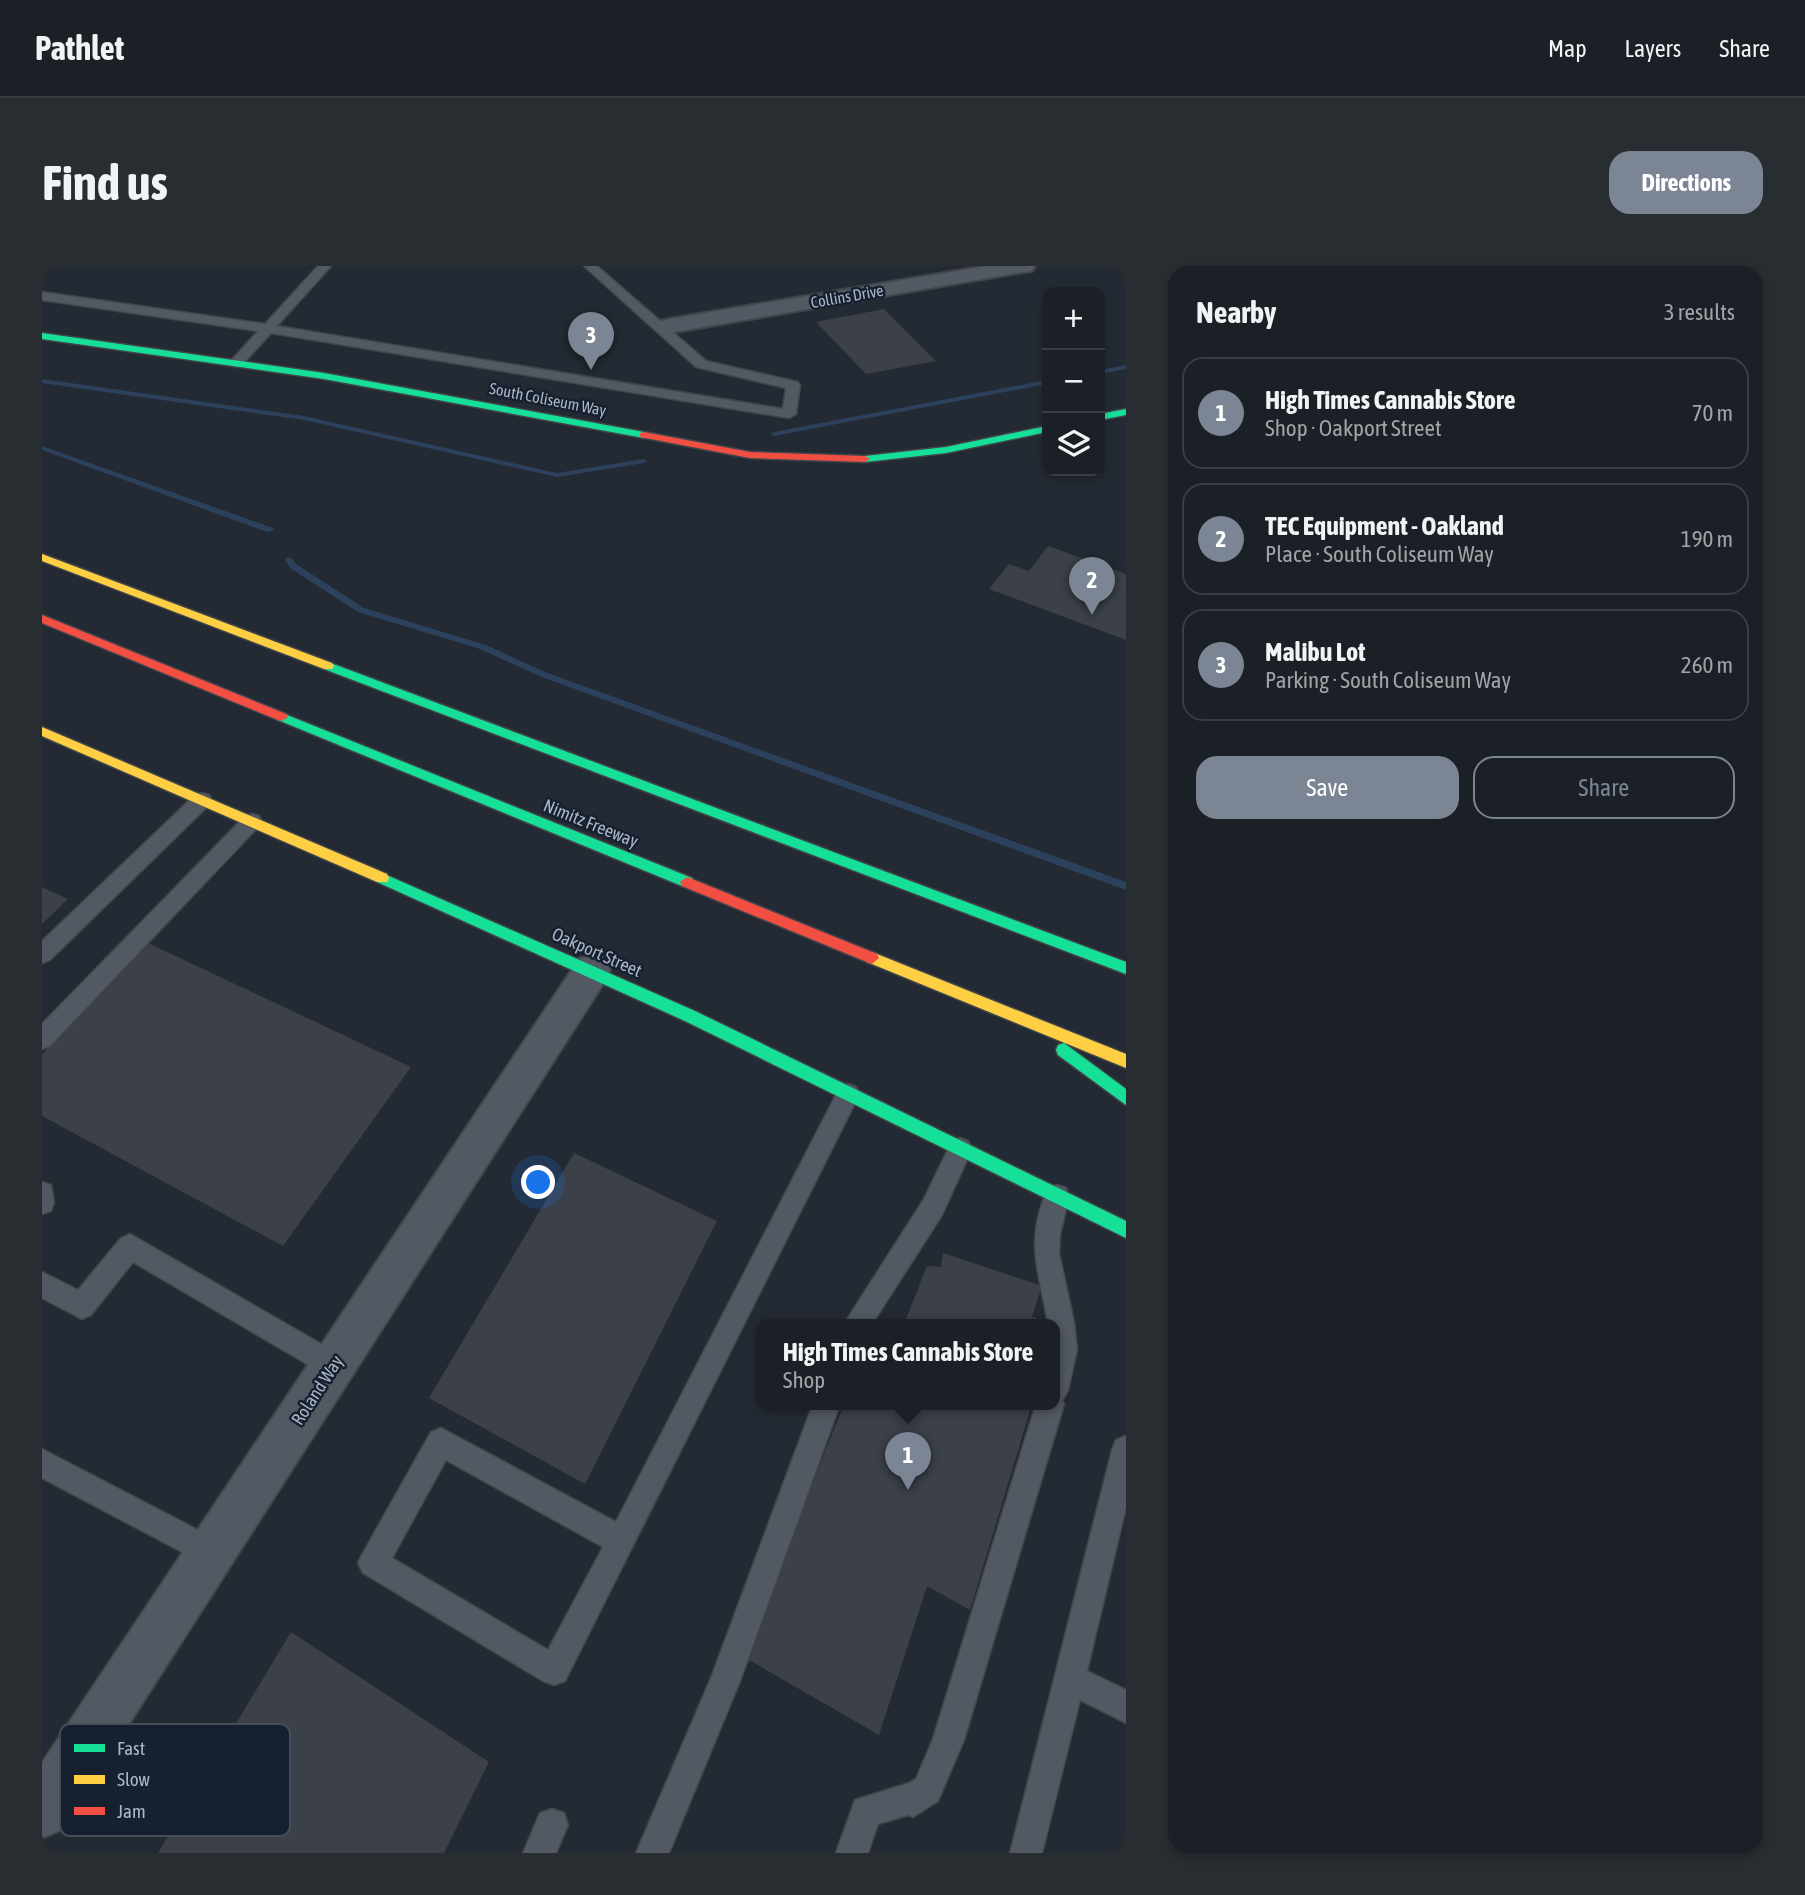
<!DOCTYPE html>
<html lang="en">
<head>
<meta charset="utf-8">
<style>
	body { margin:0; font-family:"Asap Condensed",sans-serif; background:#282d32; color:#f1f3f6 }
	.controls { position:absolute; right:21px; top:21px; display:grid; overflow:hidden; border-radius:14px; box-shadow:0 4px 10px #0003 }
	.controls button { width:63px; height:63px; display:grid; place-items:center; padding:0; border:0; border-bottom:2px solid #393e43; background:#1b2026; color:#f1f3f6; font:35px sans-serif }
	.you { position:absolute; left:497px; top:917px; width:24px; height:24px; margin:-18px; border:5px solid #fff; border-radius:50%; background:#1a73e8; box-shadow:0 0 0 10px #1a73e833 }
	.badge { display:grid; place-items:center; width:46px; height:46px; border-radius:50%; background:#7c8593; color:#fff; font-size:23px; font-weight:700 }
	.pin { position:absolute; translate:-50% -58px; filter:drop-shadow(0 2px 4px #0008) }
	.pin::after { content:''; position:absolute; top:37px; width:24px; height:21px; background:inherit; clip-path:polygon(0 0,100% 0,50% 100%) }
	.popup { position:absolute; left:714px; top:1053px; width:304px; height:91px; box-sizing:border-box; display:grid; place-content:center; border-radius:14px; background:#1b2026; filter:drop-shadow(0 2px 5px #0005); font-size:23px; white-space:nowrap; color:#a0a3a7 }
	.popup b { font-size:26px; color:#f1f3f6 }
	.popup::after { content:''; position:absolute; left:50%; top:100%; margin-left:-14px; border:14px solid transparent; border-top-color:#1b2026 }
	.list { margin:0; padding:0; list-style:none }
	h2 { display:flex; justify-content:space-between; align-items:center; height:91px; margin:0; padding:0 28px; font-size:30px }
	h2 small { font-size:23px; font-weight:400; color:#a0a3a7 }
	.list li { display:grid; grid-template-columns:46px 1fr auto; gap:21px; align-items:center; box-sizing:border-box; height:112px; margin:0 14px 14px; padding:0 14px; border:2px solid #393e43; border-radius:21px }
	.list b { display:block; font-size:26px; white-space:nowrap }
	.list p { margin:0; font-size:23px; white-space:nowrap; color:#a0a3a7 }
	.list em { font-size:23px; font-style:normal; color:#a0a3a7 }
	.actions { display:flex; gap:14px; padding:21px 28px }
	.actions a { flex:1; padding:16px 0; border:2px solid #7c8593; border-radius:21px; text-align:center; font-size:24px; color:#7c8593 }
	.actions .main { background:#7c8593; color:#fff }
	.icon { flex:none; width:38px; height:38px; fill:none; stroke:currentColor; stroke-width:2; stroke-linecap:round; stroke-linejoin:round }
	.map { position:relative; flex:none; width:1084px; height:1587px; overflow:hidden; border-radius:21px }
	header { display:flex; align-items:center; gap:42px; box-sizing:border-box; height:98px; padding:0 35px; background:#1b2026; border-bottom:2px solid #393e43 }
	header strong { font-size:33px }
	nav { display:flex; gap:38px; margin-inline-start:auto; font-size:24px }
	.intro { display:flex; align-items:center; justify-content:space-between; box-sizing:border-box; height:168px; padding:0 42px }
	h1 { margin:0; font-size:49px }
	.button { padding:18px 32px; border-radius:21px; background:#7c8593; color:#fff; font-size:24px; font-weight:700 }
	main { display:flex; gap:42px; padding:0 42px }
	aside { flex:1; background:#1b2026; border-radius:21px; box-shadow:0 4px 10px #0003 }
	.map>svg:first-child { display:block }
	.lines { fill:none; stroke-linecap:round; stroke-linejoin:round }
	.stream { fill:#2c415c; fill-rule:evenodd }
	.building { fill:#3b4049 }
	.lane-casing { stroke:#40444b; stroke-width:3 }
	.street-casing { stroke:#40444b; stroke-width:4 }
	.fast-casing { stroke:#40444b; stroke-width:3 }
	.slow-casing { stroke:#40444b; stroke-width:3 }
	.jam-casing { stroke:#40444b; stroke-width:3 }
	.lane { fill:#535962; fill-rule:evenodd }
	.street { fill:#535962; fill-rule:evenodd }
	.fast { fill:#16e098; fill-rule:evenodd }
	.slow { fill:#ffcf43; fill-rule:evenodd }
	.jam { fill:#f24e42; fill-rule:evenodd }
	.labels { text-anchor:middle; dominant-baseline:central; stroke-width:5; stroke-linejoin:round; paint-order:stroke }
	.far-street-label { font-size:16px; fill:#abb6c6; stroke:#17202e }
	.street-label { font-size:18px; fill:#abb6c6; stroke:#17202e }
	.key { fill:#17202e; stroke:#434d5c; stroke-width:2 }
	.key-label { font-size:19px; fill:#abb6c6 }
</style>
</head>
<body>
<header>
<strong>Pathlet</strong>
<nav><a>Map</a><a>Layers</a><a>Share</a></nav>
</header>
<div class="intro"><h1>Find us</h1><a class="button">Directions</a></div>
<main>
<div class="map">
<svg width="1084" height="1587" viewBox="0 0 1084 1587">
	<rect width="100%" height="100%" fill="#242a33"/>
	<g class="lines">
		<g class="stream">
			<path d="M1084 99V103L1058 108V104Z"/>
			<path d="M0 113 262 150 515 207 602 193 605 195 602 197 515 211 262 154 0 117Z"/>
			<path d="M1005 114V118L732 170 729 168 732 166Z"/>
			<path d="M0 180 231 262 232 264 225 266 0 184Z"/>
			<path d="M244 292H250L254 298 322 342 444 379 503 406 1084 616V624L497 410 438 383 316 346 248 302 243 294Z"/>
		</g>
	</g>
	<g class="building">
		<path d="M842 43 894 95 824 108 774 56Z"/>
		<path d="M1006 280 1084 308V374L947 323 967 298 987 305Z"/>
		<path d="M0 621 26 633 0 658Z"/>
		<path d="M104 676 369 801 241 980 0 850V789Z"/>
		<path d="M532 887 675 955 543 1218 387 1132Z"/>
		<path d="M901 987 1000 1020 990 1050 999 1055 998 1058H862L885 1000 899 1001Z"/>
		<path d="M802 1138H990L928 1344 885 1320 837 1469 702 1391Z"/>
		<path d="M249 1366 447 1496 402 1587H116Z"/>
	</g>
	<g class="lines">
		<defs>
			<g id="lane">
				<path d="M276 0H289L235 60 741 143 744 122 654 101 542 0H555L664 95 756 116 758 119 754 148 747 152 229 67 199 100 194 101 187 97 216 65 0 34V26L223 58Z"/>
				<path d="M160 527 167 529 170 534 167 539 8 694 0 697V675L153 529Z"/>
				<path d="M210 548 217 550 220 555 217 560 8 780 0 783V758L203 550Z"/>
				<path d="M806 818 814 821 818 828 814 835 523 1415 512 1419 501 1415 321 1307 316 1297 321 1287 389 1166 399 1162 574 1256 798 821ZM404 1194 561 1281 506 1384 350 1292Z"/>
				<path d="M918 872 926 875 930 883 900 949 830 1058H802L882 933 910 875Z"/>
				<path d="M0 916 9 919 12 937 9 945 0 948Z"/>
				<path d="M1015 919 1024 922 1027 930 1018 969 1017 987 1032 1056 1035 1084 1026 1124 1020 1135 1022 1138 922 1474 896 1535 871 1551 866 1549 836 1558 826 1587H794L813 1534 867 1517 874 1513 891 1473 994 1138H1013V1058H1006C997 1004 982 976 1006 922Z"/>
				<path d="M88 968 300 1090 304 1099 300 1108 291 1112 282 1108 91 996 49 1049 40 1053 0 1032V1006L36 1024 79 972Z"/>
				<path d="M771 1138H798L698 1415 627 1587H594L669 1412Z"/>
				<path d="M1084 1170V1241L1045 1405 1084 1424V1457L1038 1434 1000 1587H968L1070 1184 1074 1174Z"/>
				<path d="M0 1183 179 1276 184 1286 179 1296 169 1301 159 1296 0 1212Z"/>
				<path d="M510 1543 522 1547 526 1559 514 1587H481L498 1547Z"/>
			</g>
			<g id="street">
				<path d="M944 0H993L990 5 982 6 627 67 619 65 616 60 619 55 627 53Z"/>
				<path d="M550 689 563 693 568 704 563 715 19 1564 0 1572V1497L537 693Z"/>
			</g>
			<g id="fast">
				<path d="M0 67 282 107 602 166 607 169 602 172 282 113 0 73Z"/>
				<path d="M1084 143V149L1058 154V148Z"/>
				<path d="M1005 160V166L904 187 823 196 818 193 823 190 904 181Z"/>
				<path d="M286 396 1084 696V708L282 403 280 400Z"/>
				<path d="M240 447 650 612 652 616 650 620H640L236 454V448Z"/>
				<path d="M340 607 653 745 1084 955V972L643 755 335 616 333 612Z"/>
				<path d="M1022 777 1084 823V839L1016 789 1014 784 1016 779Z"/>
			</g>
			<g id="slow">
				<path d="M0 288 290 397 292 400 290 403H282L0 295Z"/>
				<path d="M0 461 345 608 347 612 345 616H335L0 470Z"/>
				<path d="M830 686 1084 788V802L825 696 823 692Z"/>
			</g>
			<g id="jam">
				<path d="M602 166 708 186 823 190 828 193 823 196 708 192 598 171V167Z"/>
				<path d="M0 349 244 448 246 451 240 455 236 454 0 357Z"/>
				<path d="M645 611 835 688 837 692 830 698 825 696 640 620 638 616Z"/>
			</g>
		</defs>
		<use href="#lane" class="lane-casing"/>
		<use href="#street" class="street-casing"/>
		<use href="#fast" class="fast-casing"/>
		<use href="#slow" class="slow-casing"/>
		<use href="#jam" class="jam-casing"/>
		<use href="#lane" class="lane"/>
		<use href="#street" class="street"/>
		<use href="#fast" class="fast"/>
		<use href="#slow" class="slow"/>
		<use href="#jam" class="jam"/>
	</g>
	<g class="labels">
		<g class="far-street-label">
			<text transform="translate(805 30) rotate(-10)">Collins Drive</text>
			<text transform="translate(506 133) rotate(11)">South Coliseum Way</text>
		</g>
		<g class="street-label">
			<text transform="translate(549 557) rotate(22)">Nimitz Freeway</text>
			<text transform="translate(555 686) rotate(24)">Oakport Street</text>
			<text transform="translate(275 1124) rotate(-57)">Roland Way</text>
		</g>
	</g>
	<rect x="18" y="1458" width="230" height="112" rx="10" class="key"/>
	<rect x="32" y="1478" width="31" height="8" fill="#16e098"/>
	<rect x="32" y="1509" width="31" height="9" fill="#ffcf43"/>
	<rect x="32" y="1541" width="31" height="8" fill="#f24e42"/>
	<g class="key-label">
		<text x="75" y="1489">Fast</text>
		<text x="75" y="1520">Slow</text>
		<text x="75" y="1552">Jam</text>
	</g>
</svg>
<div class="controls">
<button>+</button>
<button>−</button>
<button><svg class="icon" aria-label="layers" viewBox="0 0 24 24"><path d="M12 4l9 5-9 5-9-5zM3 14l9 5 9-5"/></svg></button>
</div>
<div class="you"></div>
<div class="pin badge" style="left:866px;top:1224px">1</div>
<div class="popup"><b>High Times Cannabis Store</b>Shop</div>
<div class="pin badge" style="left:1050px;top:349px">2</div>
<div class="pin badge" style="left:549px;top:104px">3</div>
</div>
<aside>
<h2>Nearby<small>3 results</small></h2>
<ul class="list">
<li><span class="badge">1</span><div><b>High Times Cannabis Store</b><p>Shop · Oakport Street</p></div><em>70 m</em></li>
<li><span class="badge">2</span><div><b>TEC Equipment - Oakland</b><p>Place · South Coliseum Way</p></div><em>190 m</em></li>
<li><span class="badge">3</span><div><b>Malibu Lot</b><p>Parking · South Coliseum Way</p></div><em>260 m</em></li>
</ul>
<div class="actions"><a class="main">Save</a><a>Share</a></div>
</aside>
</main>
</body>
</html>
